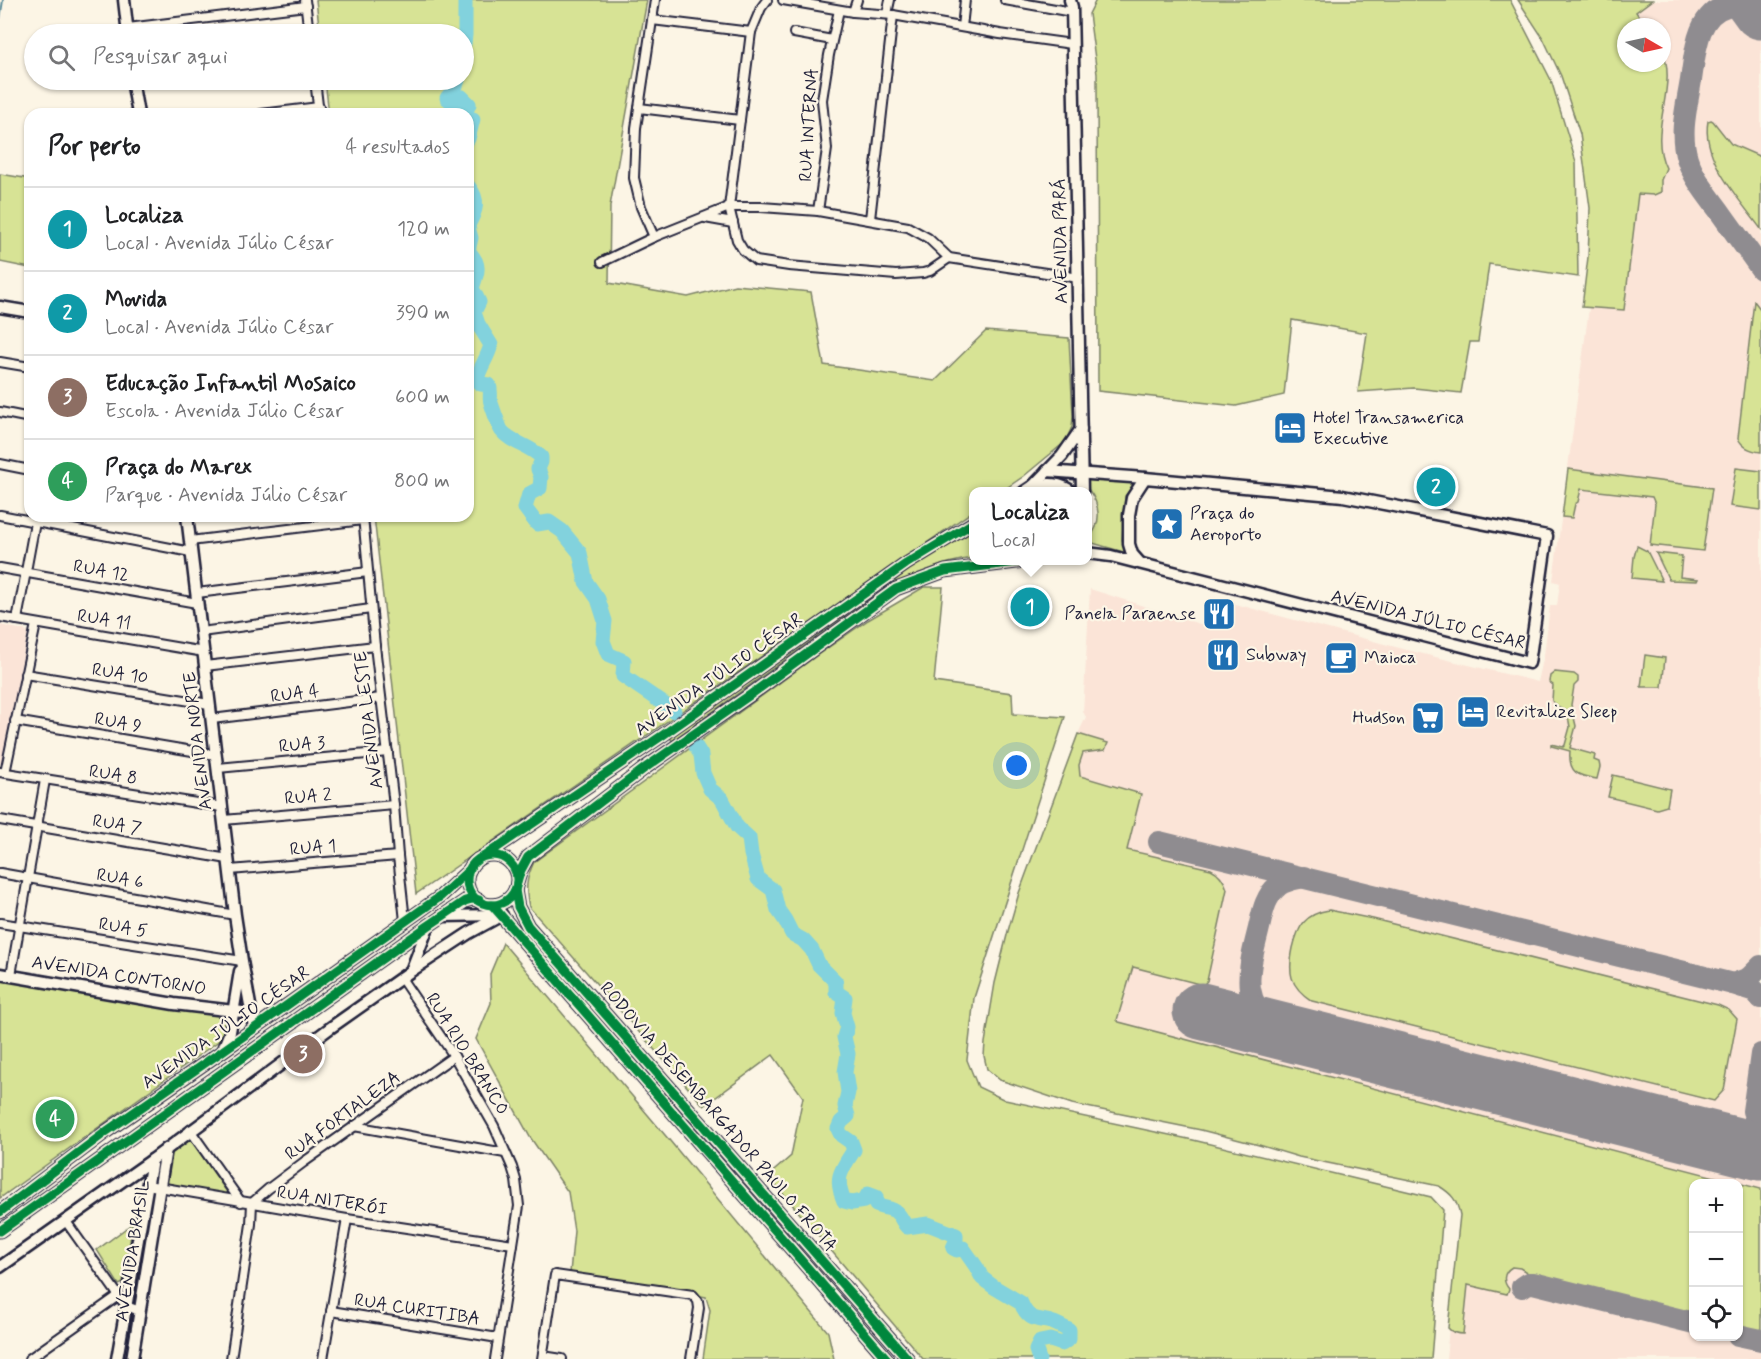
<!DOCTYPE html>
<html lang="pt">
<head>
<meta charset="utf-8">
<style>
	body { margin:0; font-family:Mynerve,sans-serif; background:#f2f2f2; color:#202124 }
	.controls { position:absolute; right:18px; bottom:18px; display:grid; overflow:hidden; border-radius:12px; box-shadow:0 2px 4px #0004 }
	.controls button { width:54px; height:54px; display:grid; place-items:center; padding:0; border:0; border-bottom:2px solid #e0e0e0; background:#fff; color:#202124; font:30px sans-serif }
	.compass { position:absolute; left:1617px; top:18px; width:54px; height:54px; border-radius:50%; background:#fff; box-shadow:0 2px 4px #0004; rotate:99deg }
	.you { position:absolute; left:1017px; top:766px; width:21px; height:21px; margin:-15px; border:4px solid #fff; border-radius:50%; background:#1a73e8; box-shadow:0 0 0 9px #1a73e833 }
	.badge { display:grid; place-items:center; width:39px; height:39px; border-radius:50%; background:#0b8043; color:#fff; font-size:20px; font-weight:700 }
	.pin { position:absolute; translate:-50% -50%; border:3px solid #fff; box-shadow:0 2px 6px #0006 }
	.popup { position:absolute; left:969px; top:487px; width:123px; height:78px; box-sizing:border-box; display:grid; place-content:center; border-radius:12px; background:#fff; filter:drop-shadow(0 2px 4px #0005); font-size:20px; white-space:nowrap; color:#757577 }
	.popup b { font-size:22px; color:#202124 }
	.popup::after { content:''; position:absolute; left:50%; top:100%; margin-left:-12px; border:12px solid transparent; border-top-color:#fff }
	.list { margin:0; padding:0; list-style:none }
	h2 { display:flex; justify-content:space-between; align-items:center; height:78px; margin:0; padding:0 24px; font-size:26px }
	h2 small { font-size:20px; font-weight:400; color:#757577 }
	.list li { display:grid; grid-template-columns:39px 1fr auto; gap:18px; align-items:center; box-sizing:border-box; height:84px; padding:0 24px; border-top:2px solid #e0e0e0 }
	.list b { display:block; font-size:22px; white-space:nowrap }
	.list p { margin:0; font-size:20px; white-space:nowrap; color:#757577 }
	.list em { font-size:20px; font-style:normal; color:#757577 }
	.icon { flex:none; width:33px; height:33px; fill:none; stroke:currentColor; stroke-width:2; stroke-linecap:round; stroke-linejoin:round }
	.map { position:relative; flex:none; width:1761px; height:1359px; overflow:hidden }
	.search { position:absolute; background:#fff; box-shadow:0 2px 4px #0004; left:24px; top:24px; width:450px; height:66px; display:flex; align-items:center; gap:15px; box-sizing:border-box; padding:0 21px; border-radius:33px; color:#757577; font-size:22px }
	.panel { position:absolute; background:#fff; box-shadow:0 2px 4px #0004; left:24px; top:108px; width:450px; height:414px; border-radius:18px }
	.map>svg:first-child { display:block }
	.built { fill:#fbe4d7; fill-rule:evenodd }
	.green { fill:#d7e395; stroke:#7c8268; stroke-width:1.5 }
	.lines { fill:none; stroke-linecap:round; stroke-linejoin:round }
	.stream { stroke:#5c8c9c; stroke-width:2 }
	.river { stroke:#82d2dd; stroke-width:15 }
	.taxiway { stroke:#8f8c90; stroke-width:22 }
	.runway { stroke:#8f8c90; stroke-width:57 }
	.street-casing { stroke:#22223b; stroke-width:12 }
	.secondary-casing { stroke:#22223b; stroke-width:15 }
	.street { stroke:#fcf5e5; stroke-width:8 }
	.secondary { stroke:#fcf5e5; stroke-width:10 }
	.cycleway-casing { stroke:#fcf5e5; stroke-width:13 }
	.cycleway { stroke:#00873e; stroke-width:9 }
	.labels { text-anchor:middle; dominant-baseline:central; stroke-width:4.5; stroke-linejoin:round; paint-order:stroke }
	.street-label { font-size:18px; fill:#22223b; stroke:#fcf5e5 }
	.poi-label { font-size:18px; fill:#22223b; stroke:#fcf5e5; text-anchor:start }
</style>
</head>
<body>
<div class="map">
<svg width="1761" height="1359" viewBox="0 0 1761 1359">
	<rect width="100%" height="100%" fill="#fcf5e5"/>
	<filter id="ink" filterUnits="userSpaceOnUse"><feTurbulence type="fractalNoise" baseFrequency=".0167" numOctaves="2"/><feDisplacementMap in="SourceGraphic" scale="12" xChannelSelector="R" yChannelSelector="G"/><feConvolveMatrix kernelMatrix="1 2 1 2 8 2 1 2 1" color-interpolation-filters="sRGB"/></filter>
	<g filter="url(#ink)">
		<g class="built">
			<path d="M1518 0H1761V1359H1446L1460 1215 1457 1205 1453 1197 1448 1192 1439 1186 1326 1164 1201 1130 1073 1105 1000 1080 987 1069 984 1058V1044L998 968 1019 893 1078 734 1086 717 1083 712 1090 589 1206 626 1213 598 1403 649 1538 682 1544 655 1550 606H1557L1560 583 1553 581 1589 308 1582 307 1588 257 1590 208 1580 134 1561 76 1543 38ZM1626 27H1662V63H1626ZM1694 1184H1738V1336H1694Z"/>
			<path d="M0 625 28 631 2 765 0 764Z"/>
		</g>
		<g class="green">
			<path d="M316 0H647L610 206 609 283 688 297 735 285 811 292 824 365 935 381 986 331 1069 338 1073 416 1072 427 1065 442 1024 476 1002 491 973 492V511L416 894 374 516H468V114H329L325 80H464V34H320Z"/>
			<path d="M1096 0H1510L1551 80 1576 162 1578 277 1489 264 1478 342H1470L1461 393 1414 388 1358 392 1367 333 1292 320 1284 395 1236 406 1098 391 1097 74 1089 14Z"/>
			<path d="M1518 0H1652L1636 12 1646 27H1626V63H1662V49C1679 87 1647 130 1666 168L1661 180V192L1654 195 1638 194 1624 310 1582 307 1588 257 1590 208 1580 134 1561 76 1543 38Z"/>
			<path d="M1711 120 1713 121 1731 144 1761 157V229C1740 200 1701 159 1708 121Z"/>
			<path d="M0 174 30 179V268L0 262Z"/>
			<path d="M1754 301 1761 310V452C1751 451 1742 447 1738 438Z"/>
			<path d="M1736 468 1761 471V510L1730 506Z"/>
			<path d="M1568 469 1712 488 1703 551 1650 545 1655 504 1652 497 1581 489 1578 502 1575 504 1572 518 1562 517Z"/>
			<path d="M1088 477 1136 482 1125 496 1122 540 1127 553 1089 542 1088 539C1103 524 1100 504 1088 489Z"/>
			<path d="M973 531V558C942 562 911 576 883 589L880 586Z"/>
			<path d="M1637 546 1647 551 1662 581 1632 578 1634 557Z"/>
			<path d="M1656 553 1682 556 1680 577 1698 579 1697 581 1669 580Z"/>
			<path d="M924 587H943L934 682 1012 693 1013 714 1065 717 974 998 967 1060 978 1087 1005 1100 1193 1140 1431 1197 1443 1210 1431 1359H923L768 1176 791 1156 803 1097 773 1055 704 1106 529 907C525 888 526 879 534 862L819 654 868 620Z"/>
			<path d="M875 590 877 594 672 741 669 735Z"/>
			<path d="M1645 655 1665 658 1662 687H1641Z"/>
			<path d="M1555 672 1574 674 1578 677V682L1574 686 1571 705 1576 726 1570 748 1595 755 1594 760 1599 762 1600 767 1597 779C1578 776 1568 773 1570 751L1551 746V744L1563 747 1565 745 1570 727 1567 711 1562 710 1552 701 1553 685 1549 682 1550 676Z"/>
			<path d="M1078 734 1108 743 1105 750 1083 753 1079 765 1080 776 1141 794 1127 850 1211 869C1220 873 1224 880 1227 889L1207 981 1203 985 1133 967 1117 1020 1119 1022 1761 1189V1331L1739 1325 1738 1184H1694L1693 1314 1528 1273 1520 1268 1512 1267C1502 1273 1503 1282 1509 1289L1507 1294 1468 1285 1463 1334C1457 1334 1452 1333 1448 1328L1460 1215C1457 1200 1452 1194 1439 1186L1299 1157 1259 1145 1201 1130 1072 1104 1000 1080 987 1069 984 1056 985 1043 995 983 1008 931 1019 893Z"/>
			<path d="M1613 775 1670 789 1667 806 1657 809 1608 797Z"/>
			<path d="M1329 910 1373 919 1718 1005 1729 1010 1737 1019 1724 1090 1714 1101 1312 1001C1289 986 1288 972 1293 948 1298 926 1305 914 1329 910Z"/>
			<path d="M503 943 670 1141 828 1332 834 1359H703L710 1310 706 1297 570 1273 574 1231 568 1192 530 1137 476 1039 491 1003 490 974Z"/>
			<path d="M0 980 218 1015 225 1022 226 1029 220 1040 0 1198Z"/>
			<path d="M189 1137 229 1195 165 1183 170 1151Z"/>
			<path d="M133 1223 123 1283 119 1285 97 1250Z"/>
		</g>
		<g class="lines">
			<path class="stream" d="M0 19 3 0"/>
			<g class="river">
				<path d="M464 44 465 35V0"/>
				<path d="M458 80 455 88 447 98 453 103 462 97 469 104 465 114"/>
				<path d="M468 118 473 119 468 139"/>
				<path d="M468 186C480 200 476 211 468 225"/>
				<path d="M468 227 471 238 468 251C481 264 478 272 472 288L479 302 474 312 478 324 491 345C488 357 480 367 477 379L481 384 489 385C492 392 489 397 491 403 492 406 500 429 501 430 511 443 529 445 541 457V462L538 469 541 477 540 488 529 494 525 508 537 524 549 522 562 531 580 553 586 582 598 599 605 621 603 641 608 654 624 661 623 676 674 711"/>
				<path d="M696 747 701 755 703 773 710 789 722 799 737 827 749 838 751 854 758 879 773 890 778 910 785 920 792 934 803 940 812 950 819 965 836 982V992L845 998 843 1013 847 1027 844 1037 848 1054 845 1072 848 1092 845 1106 848 1116 841 1122 838 1129 841 1135 851 1142 854 1150C841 1170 834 1178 844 1201L852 1203 864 1201 868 1194 876 1197V1205C883 1209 892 1207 897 1213 901 1216 903 1223 907 1227L928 1224 956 1235V1241L953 1248 957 1250 963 1248 977 1268 982 1278 994 1287 1021 1303C1029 1323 1039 1318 1054 1323 1059 1325 1064 1328 1069 1330V1339L1062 1344 1050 1340 1040 1342 1036 1350 1039 1359"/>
			</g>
			<g class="taxiway">
				<path d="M1761 15C1751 8 1739 3 1727 6 1696 14 1695 55 1691 80 1687 106 1679 132 1687 158 1693 177 1706 193 1718 209 1732 229 1747 249 1761 269"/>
				<path d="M1159 842 1733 984 1755 991 1761 998"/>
				<path d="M1733 984 1749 978 1761 966"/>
				<path d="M1284 1032C1239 1007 1247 975 1258 932 1262 916 1264 897 1278 886 1285 880 1295 879 1304 877"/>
				<path d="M1761 1054 1753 1111 1761 1135"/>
				<path d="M1522 1287 1528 1283H1533L1694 1323"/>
				<path d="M1738 1335 1761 1340"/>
			</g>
			<g class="runway">
				<path d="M1753 0 1761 11"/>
				<path d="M1201 1011 1761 1152"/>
			</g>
			<defs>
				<g id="street">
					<path d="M305 0 309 34"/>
					<path d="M767 0 761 8 751 32 729 207 737 240 743 250 756 261 789 266 896 275 923 273 930 271 949 258"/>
					<path d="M783 0 853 12 893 15 1000 34 1072 44"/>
					<path d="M1005 0 1072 12"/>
					<path d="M853 12 857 0"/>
					<path d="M887 14 890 0"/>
					<path d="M652 20 751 32"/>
					<path d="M962 27 965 0"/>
					<path d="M128 28 306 6"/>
					<path d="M794 33 832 40"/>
					<path d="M315 80 319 114"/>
					<path d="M639 108 740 120"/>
					<path d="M261 114 319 107"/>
					<path d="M818 211 827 149 822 100 829 55 839 10"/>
					<path d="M705 218 733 223"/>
					<path d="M870 219 893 15"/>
					<path d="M654 237 641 207 634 178 636 128 655 0"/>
					<path d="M602 262 654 237 729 207H761L818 211 908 227 928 238 949 258 1079 278"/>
					<path d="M0 362 30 367"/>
					<path d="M0 412 30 418"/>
					<path d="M0 464 30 470"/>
					<path d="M0 515 191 552"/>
					<path d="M363 516 375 646 394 805 398 856 405 921"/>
					<path d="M190 541 363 520"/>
					<path d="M0 568 197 603"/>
					<path d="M197 593 368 572"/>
					<path d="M0 617 204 652"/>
					<path d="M17 620 36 517"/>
					<path d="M201 632 371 609"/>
					<path d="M205 666 375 646"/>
					<path d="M25 674 209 704"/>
					<path d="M212 719 381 698"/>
					<path d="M15 721 216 755"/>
					<path d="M218 768 388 752"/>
					<path d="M0 772 222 807"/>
					<path d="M5 773 36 624"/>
					<path d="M0 820 228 859"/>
					<path d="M224 820 394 805"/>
					<path d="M230 870 398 856"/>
					<path d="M0 873 235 915"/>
					<path d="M0 923 242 961"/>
					<path d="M11 975 45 780"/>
					<path d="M401 978 454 1056 494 1126 512 1167 516 1180 519 1206 495 1359"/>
					<path d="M354 1126 505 1153"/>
					<path d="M190 1130 241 1202"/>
					<path d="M147 1185 347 1219 513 1244"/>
					<path d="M65 1220 126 1306 140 1311"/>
					<path d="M331 1311 498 1338"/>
					<path d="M543 1356 562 1359"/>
					<path d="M29 1359 118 1296"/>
					<path d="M231 1359 251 1224 252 1203 268 1189 304 1162 454 1056"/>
					<path d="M323 1359 347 1219"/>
					<path d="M542 1359 555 1275 693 1295 698 1301 699 1308 691 1359"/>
				</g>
				<g id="secondary">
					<path d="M124 0 128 34"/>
					<path d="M1070 0 1072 7 1082 492"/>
					<path d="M132 80 138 114"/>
					<path d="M0 307 30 312"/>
					<path d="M1047 471 1145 478 1343 496 1547 536 1529 663 1111 556 1087 553"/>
					<path d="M1033 486C1047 483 1061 482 1072 492"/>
					<path d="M1024 492 1033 486 1062 456 1081 429"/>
					<path d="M187 516 235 915 242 961 254 1027"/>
					<path d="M1140 563 1132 554 1129 544V515L1132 498 1145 478"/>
					<path d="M486 855 663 735 906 564 973 523"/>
					<circle cx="492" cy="880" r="25"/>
					<path d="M517 883 521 870 528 857 645 768 750 695 896 589 945 571 1032 560"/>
					<path d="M515 890 518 907 528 926 908 1359"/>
					<path d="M492 905 887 1359"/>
					<path d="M442 916 498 915"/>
					<path d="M411 971 428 927"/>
					<path d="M0 974 174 1004 251 1013"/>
					<path d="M223 1049 230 1032 240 971"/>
					<path d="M0 1212 107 1131 221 1052 441 896 470 869"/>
					<path d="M0 1231 428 926 465 901 472 899 479 900"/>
					<path d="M0 1267 152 1160 330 1028 411 971 469 933 502 915"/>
					<path d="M117 1359 152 1160"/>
					<path d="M132 1359 166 1149"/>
				</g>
			</defs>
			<use href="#street" class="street-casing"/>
			<use href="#secondary" class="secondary-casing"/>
			<use href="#street" class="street"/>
			<use href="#secondary" class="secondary"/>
			<defs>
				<g id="cycleway">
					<path d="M486 855 663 735 906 564 973 523"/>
					<circle cx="492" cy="880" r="25"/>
					<path d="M517 883 521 870 528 857 645 768 750 695 896 589 945 571 1032 560"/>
					<path d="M515 890 518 907 528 926 908 1359"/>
					<path d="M492 905 887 1359"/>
					<path d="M0 1212 107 1131 221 1052 441 896 470 869"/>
					<path d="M0 1231 428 926 465 901 472 899 479 900"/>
				</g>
			</defs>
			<use href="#cycleway" class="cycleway-casing"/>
			<use href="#cycleway" class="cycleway"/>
		</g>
	</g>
	<defs>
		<symbol id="hotel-square" viewBox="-11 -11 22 22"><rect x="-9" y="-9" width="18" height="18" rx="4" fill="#1f6fb2" stroke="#fcf5e5"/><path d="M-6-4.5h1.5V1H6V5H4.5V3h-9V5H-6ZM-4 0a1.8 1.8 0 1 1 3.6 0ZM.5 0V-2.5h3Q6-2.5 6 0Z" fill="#fff"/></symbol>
		<symbol id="sight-square" viewBox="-11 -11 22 22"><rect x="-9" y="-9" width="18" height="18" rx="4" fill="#1f6fb2" stroke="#fcf5e5"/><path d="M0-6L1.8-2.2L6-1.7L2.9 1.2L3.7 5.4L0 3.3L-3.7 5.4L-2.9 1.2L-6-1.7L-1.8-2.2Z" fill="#fff"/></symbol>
		<symbol id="restaurant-square" viewBox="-11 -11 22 22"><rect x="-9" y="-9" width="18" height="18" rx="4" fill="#1f6fb2" stroke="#fcf5e5"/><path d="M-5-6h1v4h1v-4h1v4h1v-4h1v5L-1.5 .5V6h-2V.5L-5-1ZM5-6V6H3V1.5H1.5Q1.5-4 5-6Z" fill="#fff"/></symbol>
		<symbol id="cafe-square" viewBox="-11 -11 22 22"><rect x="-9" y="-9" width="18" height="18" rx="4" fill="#1f6fb2" stroke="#fcf5e5"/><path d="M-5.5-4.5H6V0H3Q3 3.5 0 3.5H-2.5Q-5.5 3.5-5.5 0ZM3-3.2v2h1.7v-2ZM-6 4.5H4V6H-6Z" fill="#fff"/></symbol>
		<symbol id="supermarket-square" viewBox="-11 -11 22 22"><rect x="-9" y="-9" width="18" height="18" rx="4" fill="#1f6fb2" stroke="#fcf5e5"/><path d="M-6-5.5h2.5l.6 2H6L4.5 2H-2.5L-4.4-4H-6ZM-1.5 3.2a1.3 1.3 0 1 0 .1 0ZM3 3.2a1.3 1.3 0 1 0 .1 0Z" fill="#fff"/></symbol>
	</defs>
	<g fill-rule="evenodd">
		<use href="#hotel-square" x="1271" y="409" width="38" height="38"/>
		<use href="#sight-square" x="1148" y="505" width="38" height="38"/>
		<use href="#restaurant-square" x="1200" y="595" width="38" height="38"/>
		<use href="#restaurant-square" x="1204" y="636" width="38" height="38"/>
		<use href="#cafe-square" x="1322" y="639" width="38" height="38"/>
		<use href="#hotel-square" x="1454" y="693" width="38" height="38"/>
		<use href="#supermarket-square" x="1409" y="699" width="38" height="38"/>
	</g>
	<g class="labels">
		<g class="street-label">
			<text transform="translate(809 125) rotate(-87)">RUA INTERNA</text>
			<text transform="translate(1061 241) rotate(-91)">AVENIDA PARÁ</text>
			<text transform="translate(101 571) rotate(10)">RUA 12</text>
			<text transform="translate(104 620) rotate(9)">RUA 11</text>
			<text transform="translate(1428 620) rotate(14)">AVENIDA JÚLIO CÉSAR</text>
			<text transform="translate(120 674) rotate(9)">RUA 10</text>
			<text transform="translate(719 675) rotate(-35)">AVENIDA JÚLIO CÉSAR</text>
			<text transform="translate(295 694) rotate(-7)">RUA 4</text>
			<text transform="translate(369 720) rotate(-97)">AVENIDA LESTE</text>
			<text transform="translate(118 723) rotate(10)">RUA 9</text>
			<text transform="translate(198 741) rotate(-97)">AVENIDA NORTE</text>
			<text transform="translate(302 745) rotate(-5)">RUA 3</text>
			<text transform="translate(113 775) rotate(9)">RUA 8</text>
			<text transform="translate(308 797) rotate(-5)">RUA 2</text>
			<text transform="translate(117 825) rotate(10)">RUA 7</text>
			<text transform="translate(313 848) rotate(-5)">RUA 1</text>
			<text transform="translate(120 879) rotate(10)">RUA 6</text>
			<text transform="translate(123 928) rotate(9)">RUA 5</text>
			<text transform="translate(119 976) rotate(9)">AVENIDA CONTORNO</text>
			<text transform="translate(226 1028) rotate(-35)">AVENIDA JÚLIO CÉSAR</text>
			<text transform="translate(467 1054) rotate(58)">RUA RIO BRANCO</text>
			<text transform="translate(343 1116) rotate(-36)">RUA FORTALEZA</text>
			<text transform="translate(718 1117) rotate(49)">RODOVIA DESEMBARGADOR PAULO FROTA</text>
			<text transform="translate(332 1201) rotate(9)">RUA NITERÓI</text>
			<text transform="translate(133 1251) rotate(-81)">AVENIDA BRASIL</text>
			<text transform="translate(417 1310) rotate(9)">RUA CURITIBA</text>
		</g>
		<g class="poi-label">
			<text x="1313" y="418">Hotel Transamerica<tspan x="1313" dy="21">Executive</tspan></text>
			<text x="1190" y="514">Praça do<tspan x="1190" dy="21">Aeroporto</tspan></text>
			<text x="1196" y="614" text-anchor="end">Panela Paraense</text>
			<text x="1246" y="655">Subway</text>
			<text x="1364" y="658">Maioca</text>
			<text x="1496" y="712">Revitalize Sleep</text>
			<text x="1405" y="718" text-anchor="end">Hudson</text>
		</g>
	</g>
</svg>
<div class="controls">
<button>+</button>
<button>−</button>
<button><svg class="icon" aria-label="locate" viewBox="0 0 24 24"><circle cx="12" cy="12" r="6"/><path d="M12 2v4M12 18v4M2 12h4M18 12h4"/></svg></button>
</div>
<svg class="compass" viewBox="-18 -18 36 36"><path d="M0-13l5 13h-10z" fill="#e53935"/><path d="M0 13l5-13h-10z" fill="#757577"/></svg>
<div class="you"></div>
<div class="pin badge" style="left:1030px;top:607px;background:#0f9aa8">1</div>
<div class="popup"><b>Localiza</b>Local</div>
<div class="pin badge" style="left:1436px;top:487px;background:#0f9aa8">2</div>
<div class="pin badge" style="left:303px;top:1054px;background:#8d6e63">3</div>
<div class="pin badge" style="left:55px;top:1119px;background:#2e9e5b">4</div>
<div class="search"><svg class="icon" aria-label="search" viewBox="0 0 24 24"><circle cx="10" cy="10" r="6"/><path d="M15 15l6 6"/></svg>Pesquisar aqui</div>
<section class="panel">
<h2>Por perto<small>4 resultados</small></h2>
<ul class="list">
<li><span class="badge" style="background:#0f9aa8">1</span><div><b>Localiza</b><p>Local · Avenida Júlio César</p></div><em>120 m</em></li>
<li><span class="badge" style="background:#0f9aa8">2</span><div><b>Movida</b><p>Local · Avenida Júlio César</p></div><em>390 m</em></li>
<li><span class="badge" style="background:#8d6e63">3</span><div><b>Educação Infantil Mosaico</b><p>Escola · Avenida Júlio César</p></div><em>600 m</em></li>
<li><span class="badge" style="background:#2e9e5b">4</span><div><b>Praça do Marex</b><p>Parque · Avenida Júlio César</p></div><em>800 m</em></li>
</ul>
</section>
</div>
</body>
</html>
